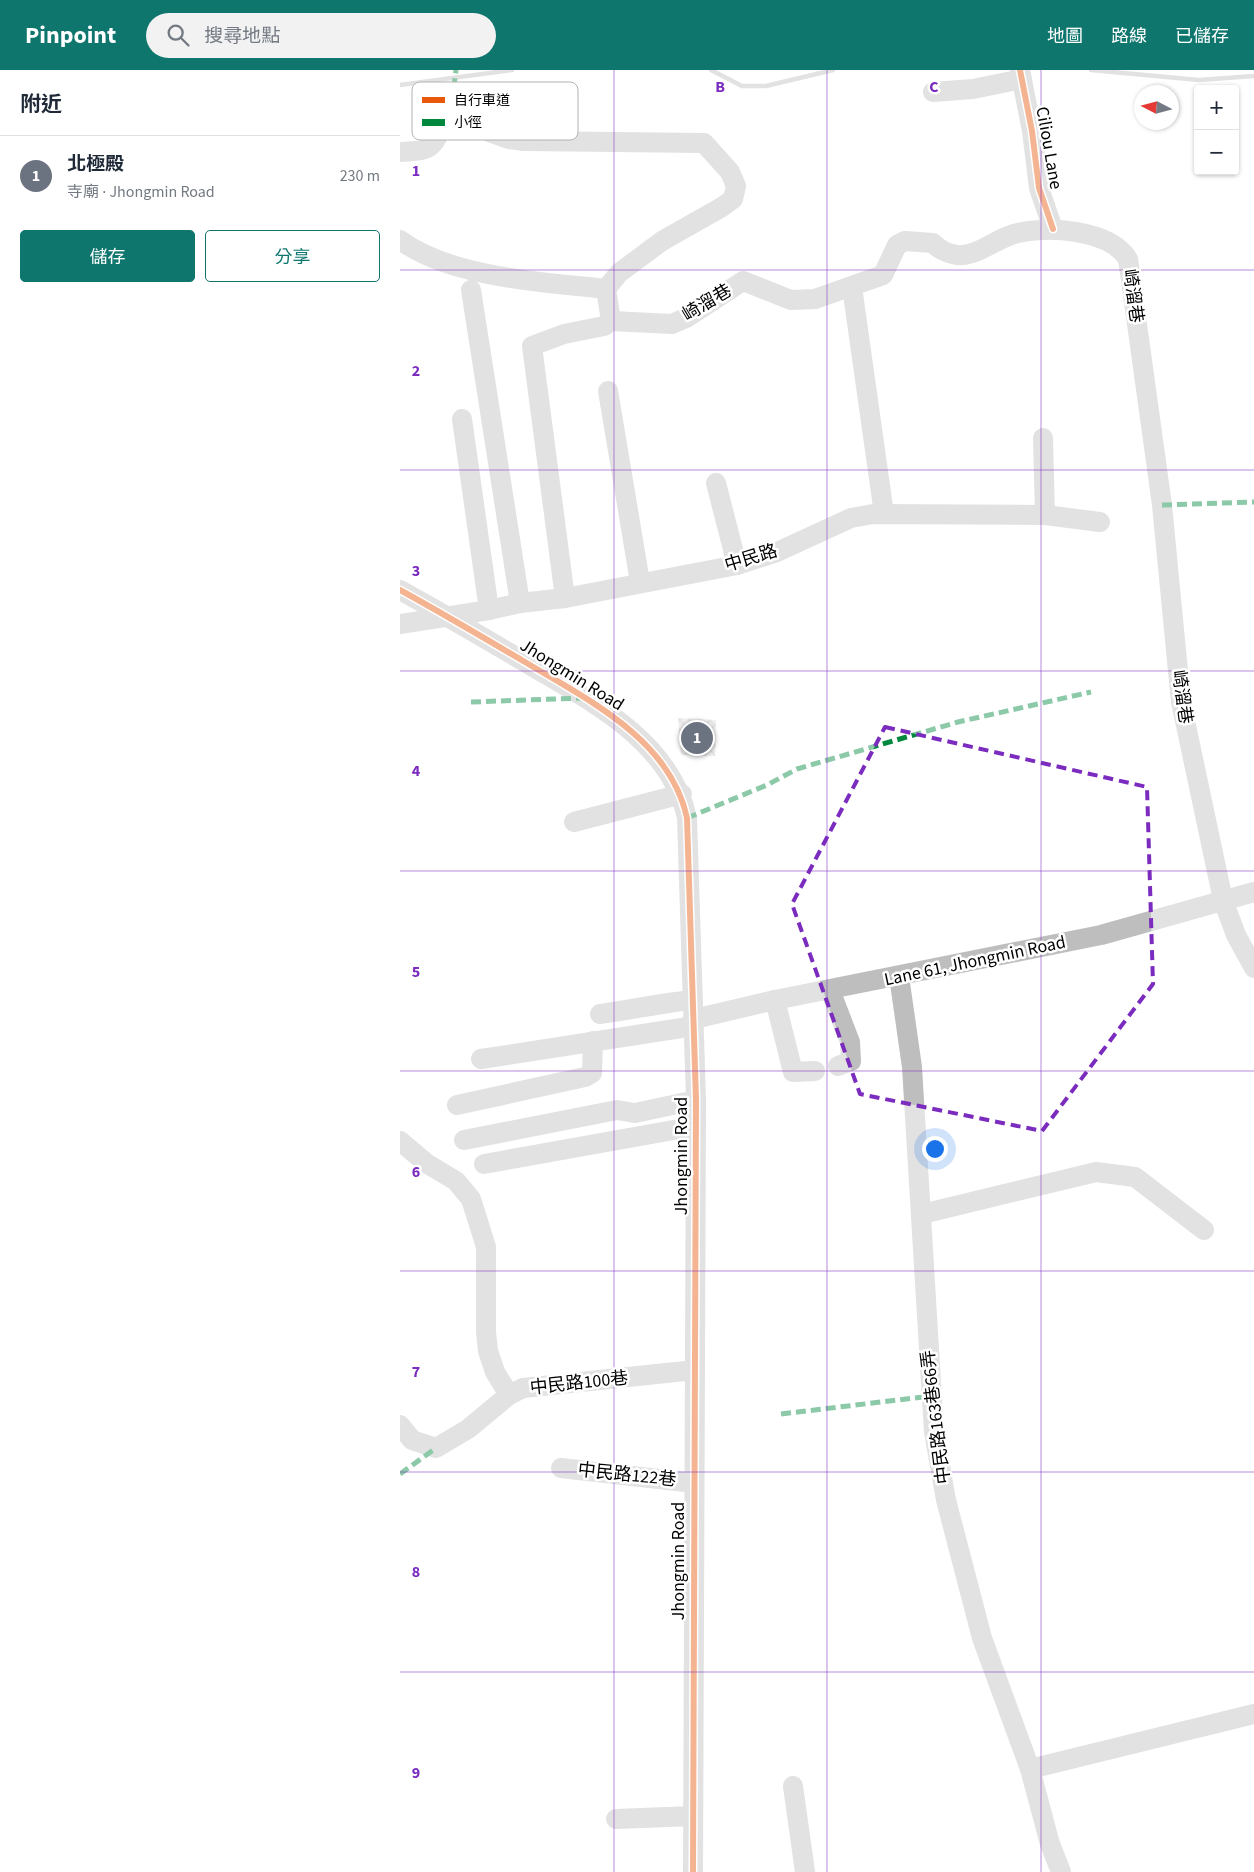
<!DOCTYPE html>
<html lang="zh-TW">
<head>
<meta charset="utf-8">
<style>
	body { margin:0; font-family:"Source Sans 3","Noto Sans TC",sans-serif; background:#f2f2f3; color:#1f2937 }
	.controls { position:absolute; right:15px; top:15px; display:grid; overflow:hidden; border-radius:5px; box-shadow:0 1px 4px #0004 }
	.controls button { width:45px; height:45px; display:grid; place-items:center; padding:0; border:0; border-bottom:1px solid #e0e1e3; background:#fff; color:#1f2937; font:25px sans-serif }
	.compass { position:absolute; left:734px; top:15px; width:45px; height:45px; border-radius:50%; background:#fff; box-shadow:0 1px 4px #0004; rotate:276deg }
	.you { position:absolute; left:534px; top:1078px; width:18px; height:18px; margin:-12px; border:4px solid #fff; border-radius:50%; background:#1a73e8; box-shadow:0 0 0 8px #1a73e833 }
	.badge { display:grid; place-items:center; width:32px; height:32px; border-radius:50%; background:#0f766e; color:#fff; font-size:16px; font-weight:700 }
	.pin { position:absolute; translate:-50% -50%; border:2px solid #fff; box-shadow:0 1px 5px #0006 }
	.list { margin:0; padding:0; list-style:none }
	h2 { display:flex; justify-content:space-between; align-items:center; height:65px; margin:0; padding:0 20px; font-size:21px }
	h2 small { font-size:16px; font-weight:400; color:#747a83 }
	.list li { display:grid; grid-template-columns:32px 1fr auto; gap:15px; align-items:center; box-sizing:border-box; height:80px; padding:0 20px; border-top:1px solid #e0e1e3 }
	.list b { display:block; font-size:19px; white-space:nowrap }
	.list p { margin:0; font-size:16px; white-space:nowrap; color:#747a83 }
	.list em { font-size:16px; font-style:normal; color:#747a83 }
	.actions { display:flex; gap:10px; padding:15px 20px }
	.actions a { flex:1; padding:11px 0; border:1px solid #0f766e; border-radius:5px; text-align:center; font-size:18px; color:#0f766e }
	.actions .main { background:#0f766e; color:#fff }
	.icon { flex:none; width:28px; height:28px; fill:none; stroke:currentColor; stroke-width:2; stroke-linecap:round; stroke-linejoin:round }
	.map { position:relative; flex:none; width:854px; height:1802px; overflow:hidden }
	header { display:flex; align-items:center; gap:30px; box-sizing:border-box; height:70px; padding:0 25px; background:#0f766e; color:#fff }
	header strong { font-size:24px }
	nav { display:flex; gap:28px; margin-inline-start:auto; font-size:18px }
	.search { width:350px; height:45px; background:#f2f2f3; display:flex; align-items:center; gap:12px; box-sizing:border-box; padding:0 18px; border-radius:28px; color:#747a83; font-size:19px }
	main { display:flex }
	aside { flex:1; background:#fff }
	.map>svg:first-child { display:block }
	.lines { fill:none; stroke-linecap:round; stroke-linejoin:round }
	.stream { stroke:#bebebe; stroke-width:4.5 }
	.building { fill:url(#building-cross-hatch) }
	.minor { stroke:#bebebe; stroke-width:20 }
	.quiet { stroke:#00873e; stroke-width:5; stroke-dasharray:10 5; stroke-linecap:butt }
	.cycleway-casing { stroke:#fff; stroke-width:9 }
	.cycleway { stroke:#e8590c; stroke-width:6 }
	.marked { fill:none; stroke:#7b2cbf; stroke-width:4; stroke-dasharray:10 6; stroke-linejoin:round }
	.grid { fill:none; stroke:#7b2cbf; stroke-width:1; stroke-opacity:0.55 }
	.labels { text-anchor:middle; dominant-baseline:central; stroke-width:5; stroke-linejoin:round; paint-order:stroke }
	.street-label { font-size:18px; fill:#000; stroke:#fff }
	.key { fill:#fff; stroke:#b2b2b2; stroke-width:1 }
	.key-label { font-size:14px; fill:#000 }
	.grid-label { font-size:16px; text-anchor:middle; font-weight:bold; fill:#7b2cbf; stroke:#fff; stroke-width:5; stroke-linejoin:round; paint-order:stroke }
</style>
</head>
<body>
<header>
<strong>Pinpoint</strong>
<div class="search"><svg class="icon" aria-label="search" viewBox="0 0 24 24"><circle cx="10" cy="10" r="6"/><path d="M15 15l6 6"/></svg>搜尋地點</div>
<nav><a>地圖</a><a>路線</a><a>已儲存</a></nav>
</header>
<main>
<aside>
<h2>附近<small></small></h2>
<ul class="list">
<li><span class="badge" style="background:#6b7280">1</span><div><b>北極殿</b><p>寺廟 · Jhongmin Road</p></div><em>230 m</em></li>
</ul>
<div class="actions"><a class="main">儲存</a><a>分享</a></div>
</aside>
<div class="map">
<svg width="854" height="1802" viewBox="0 0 854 1802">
	<defs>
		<pattern id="building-cross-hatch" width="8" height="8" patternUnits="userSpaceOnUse" patternTransform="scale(1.25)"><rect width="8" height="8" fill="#dfdfdf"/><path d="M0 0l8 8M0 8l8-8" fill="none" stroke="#bebebe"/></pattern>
	</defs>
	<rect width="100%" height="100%" fill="#fff"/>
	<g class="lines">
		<g class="stream">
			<path d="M311 0 342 16H366L433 0"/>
			<path d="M691 0 799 10 854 6"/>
			<path d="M0 15 112 0"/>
		</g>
	</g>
	<path class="building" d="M278 648 316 650 315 686 281 685Z"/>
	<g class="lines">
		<g class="minor">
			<path d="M620 0 632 61 639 118 653 159"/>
			<path d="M533 22 573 19 622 9"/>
			<path d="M0 82C8 81 17 82 25 79 38 75 39 56 50 48L109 69 124 71 304 73 330 102 336 116 333 129 322 137 262 171 219 203 206 219"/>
			<path d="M0 170C52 208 143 212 206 219"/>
			<path d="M452 217 484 444"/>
			<path d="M71 220 120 533"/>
			<path d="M211 251 272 254 288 247 343 211 391 230 415 229 483 205 497 175 505 171 533 173C538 179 548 184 557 185 576 187 596 169 614 164 645 155 709 159 728 189L762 435 781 632 823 830 836 865 854 898"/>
			<path d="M208 321 240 512"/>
			<path d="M62 349 89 540"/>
			<path d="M643 368 645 445"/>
			<path d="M316 413 337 495"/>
			<path d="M0 520C42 543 84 568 125 592 188 630 270 669 287 748L296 1030 293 1802"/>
			<path d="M165 528 132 276 164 264 204 256 211 251 206 219"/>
			<path d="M0 554 89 540 120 533 165 528 337 495 377 482 451 448 473 444 645 445 700 452"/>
			<path d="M174 752 282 724"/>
			<path d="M499 906 512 997 534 1362 546 1430 582 1568 630 1699 650 1774 661 1802"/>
			<path d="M430 920 450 972 451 991 438 996"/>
			<path d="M375 930 393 1002 415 1001"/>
			<path d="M200 944C231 940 261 933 292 930"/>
			<path d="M81 989 288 957 294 949 375 930 701 865 854 822"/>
			<path d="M57 1035 185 1007 192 1003 193 971"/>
			<path d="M64 1070 217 1040 235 1043 296 1030"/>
			<path d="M0 1071 26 1093 56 1111 71 1129 86 1177V1262L88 1281 95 1302 109 1325"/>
			<path d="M84 1094 296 1056"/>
			<path d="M522 1144 696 1102 735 1107 804 1160"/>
			<path d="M0 1355 12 1370 36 1378 68 1359 109 1325 123 1318 295 1300"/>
			<path d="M161 1398 294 1413"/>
			<path d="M630 1699 854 1644"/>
			<path d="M393 1716 405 1802"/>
			<path d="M216 1749 293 1746"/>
		</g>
		<g class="quiet">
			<path d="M50 48 56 0"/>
			<path d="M762 435 854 432"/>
			<path d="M71 632 182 628"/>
			<path d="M287 748 367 715 397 699 558 652 691 622"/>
			<path d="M381 1344 531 1326"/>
			<path d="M0 1404 36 1378"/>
		</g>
		<defs>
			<g id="cycleway">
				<path d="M620 0 632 61 639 118 653 159"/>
				<path d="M0 520C42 543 84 568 125 592 188 630 270 669 287 748L296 1030 293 1802"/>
			</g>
		</defs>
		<use href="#cycleway" class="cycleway-casing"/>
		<use href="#cycleway" class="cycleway"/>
	</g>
	<path d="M0 0H854V1802H0ZM485 657 747 717 753 914 642 1061 460 1024 392 834Z" fill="#fff" fill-opacity=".55" fill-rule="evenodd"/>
	<path class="marked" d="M485 657 747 717 753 914 642 1061 460 1024 392 834Z"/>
	<path class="grid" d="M214 0V1802M427 0V1802M641 0V1802M0 200H854M0 400H854M0 601H854M0 801H854M0 1001H854M0 1201H854M0 1402H854M0 1602H854"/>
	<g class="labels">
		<g class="street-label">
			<text transform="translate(649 78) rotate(80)">Ciliou Lane</text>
			<text transform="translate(733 226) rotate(82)">崎溜巷</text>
			<text transform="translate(307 233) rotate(-31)">崎溜巷</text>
			<text transform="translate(351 488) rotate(-17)">中民路</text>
			<text transform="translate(172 605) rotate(32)">Jhongmin Road</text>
			<text transform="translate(782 627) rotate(82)">崎溜巷</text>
			<text transform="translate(575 891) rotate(-12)">Lane 61, Jhongmin Road</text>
			<text transform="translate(281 1086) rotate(-90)">Jhongmin Road</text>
			<text transform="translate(179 1313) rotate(-6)">中民路100巷</text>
			<text transform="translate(536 1347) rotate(-97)">中民路163巷66弄</text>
			<text transform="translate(227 1405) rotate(6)">中民路122巷</text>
			<text transform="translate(278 1491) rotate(-90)">Jhongmin Road</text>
		</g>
	</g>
	<rect x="12" y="12" width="166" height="58" rx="8" class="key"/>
	<rect x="22" y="27" width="23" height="6" fill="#e8590c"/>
	<rect x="22" y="49" width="23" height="7" fill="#00873e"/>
	<g class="key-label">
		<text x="54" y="35">自行車道</text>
		<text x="54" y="57">小徑</text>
	</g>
	<g class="grid-label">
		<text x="320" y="22">B</text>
		<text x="534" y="22">C</text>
		<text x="16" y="106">1</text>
		<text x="16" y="306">2</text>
		<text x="16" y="506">3</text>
		<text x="16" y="706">4</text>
		<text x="16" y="907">5</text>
		<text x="16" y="1107">6</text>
		<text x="16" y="1307">7</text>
		<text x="16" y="1507">8</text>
		<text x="16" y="1708">9</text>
	</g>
</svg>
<div class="controls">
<button>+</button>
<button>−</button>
</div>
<svg class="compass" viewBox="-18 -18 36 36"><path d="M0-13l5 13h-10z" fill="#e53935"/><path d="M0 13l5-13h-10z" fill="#747a83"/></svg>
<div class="you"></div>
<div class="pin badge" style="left:297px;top:668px;background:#6b7280">1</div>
</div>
</main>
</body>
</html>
